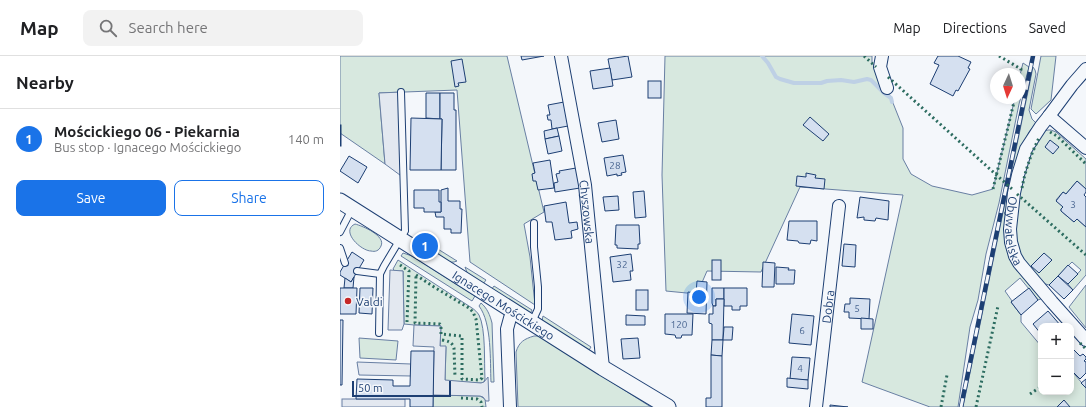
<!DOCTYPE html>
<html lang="en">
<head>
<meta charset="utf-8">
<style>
	body { margin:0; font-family:Ubuntu,sans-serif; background:#f2f2f2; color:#202124 }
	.controls { position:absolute; right:12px; bottom:12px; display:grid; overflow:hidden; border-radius:8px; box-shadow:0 2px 10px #0003 }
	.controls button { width:36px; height:36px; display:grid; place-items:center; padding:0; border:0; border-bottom:1px solid #e0e0e0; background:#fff; color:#202124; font:20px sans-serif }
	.compass { position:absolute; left:650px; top:12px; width:36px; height:36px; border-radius:50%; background:#fff; box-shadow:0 2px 10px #0003; rotate:184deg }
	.scale { position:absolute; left:12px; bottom:10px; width:99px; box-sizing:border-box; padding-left:4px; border:2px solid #1d3f73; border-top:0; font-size:11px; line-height:14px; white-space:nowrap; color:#1d3f73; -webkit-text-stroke:3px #f4f7fb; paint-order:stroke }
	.you { position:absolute; left:359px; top:241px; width:14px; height:14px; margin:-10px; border:3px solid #fff; border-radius:50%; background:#1a73e8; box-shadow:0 0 0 6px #1a73e833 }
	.badge { display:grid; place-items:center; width:26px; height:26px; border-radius:50%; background:#1a73e8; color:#fff; font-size:13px; font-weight:700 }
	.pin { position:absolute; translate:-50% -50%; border:2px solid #fff; box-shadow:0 1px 4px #0006 }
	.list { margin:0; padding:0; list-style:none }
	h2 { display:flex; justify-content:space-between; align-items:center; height:52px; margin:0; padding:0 16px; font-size:17px }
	h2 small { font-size:13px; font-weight:400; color:#757577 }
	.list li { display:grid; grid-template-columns:26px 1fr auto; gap:12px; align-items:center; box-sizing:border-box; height:60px; padding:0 16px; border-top:1px solid #e0e0e0 }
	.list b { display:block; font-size:15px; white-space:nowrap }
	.list p { margin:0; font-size:13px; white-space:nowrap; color:#757577 }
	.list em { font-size:13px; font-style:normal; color:#757577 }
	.actions { display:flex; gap:8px; padding:12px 16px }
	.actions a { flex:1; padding:9px 0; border:1px solid #1a73e8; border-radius:8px; text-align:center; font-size:14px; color:#1a73e8 }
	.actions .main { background:#1a73e8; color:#fff }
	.icon { flex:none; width:22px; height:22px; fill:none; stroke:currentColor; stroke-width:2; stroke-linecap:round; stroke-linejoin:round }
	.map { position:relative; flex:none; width:746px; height:351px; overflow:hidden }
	header { display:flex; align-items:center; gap:24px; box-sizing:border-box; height:56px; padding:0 20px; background:#fff; border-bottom:1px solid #e0e0e0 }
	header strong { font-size:19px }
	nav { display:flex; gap:22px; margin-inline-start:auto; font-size:14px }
	.search { width:280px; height:36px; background:#f2f2f2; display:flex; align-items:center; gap:10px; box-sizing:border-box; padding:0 14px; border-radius:8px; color:#757577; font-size:15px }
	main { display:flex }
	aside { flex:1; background:#fff }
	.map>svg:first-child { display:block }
	.green { fill:#d7e8df; stroke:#687fa3 }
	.parking { fill:#e3e8f0; stroke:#687fa3 }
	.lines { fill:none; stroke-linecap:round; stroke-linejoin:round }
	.stream { stroke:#bed0e5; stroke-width:4 }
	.building { fill:#d5e0f0; stroke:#1d3f73 }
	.service-casing { stroke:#1d3f73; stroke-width:8 }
	.minor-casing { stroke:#1d3f73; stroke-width:14 }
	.tertiary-casing { stroke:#1d3f73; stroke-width:17 }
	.service { stroke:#f4f7fb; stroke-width:6 }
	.minor { stroke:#f4f7fb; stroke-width:12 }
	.tertiary { stroke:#f4f7fb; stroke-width:15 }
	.rail-casing { stroke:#1d3f73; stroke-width:4.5 }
	.rail { stroke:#f4f7fb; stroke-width:3; stroke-dasharray:9; stroke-linecap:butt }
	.hedge { stroke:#2c6c60; stroke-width:3; stroke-dasharray:2 3; stroke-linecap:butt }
	.poi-dot { fill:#c62828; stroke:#f4f7fb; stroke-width:1.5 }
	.labels { text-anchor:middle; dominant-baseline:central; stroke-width:3; stroke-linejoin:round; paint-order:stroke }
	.number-label { font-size:10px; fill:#4b6792 }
	.street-label { font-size:12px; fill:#1d3f73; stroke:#f4f7fb }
	.poi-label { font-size:12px; fill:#1d3f73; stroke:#f4f7fb; text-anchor:start }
</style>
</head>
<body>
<header>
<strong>Map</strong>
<div class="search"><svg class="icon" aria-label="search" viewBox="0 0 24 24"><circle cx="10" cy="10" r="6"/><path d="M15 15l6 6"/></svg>Search here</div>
<nav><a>Map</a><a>Directions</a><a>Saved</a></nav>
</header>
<main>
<aside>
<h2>Nearby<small></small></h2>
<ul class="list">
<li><span class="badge">1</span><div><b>Mościckiego 06 - Piekarnia</b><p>Bus stop · Ignacego Mościckiego</p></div><em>140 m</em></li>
</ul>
<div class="actions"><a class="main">Save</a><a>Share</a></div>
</aside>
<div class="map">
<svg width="746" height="351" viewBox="0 0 746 351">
	<rect width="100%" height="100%" fill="#f4f7fb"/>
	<g class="green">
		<path d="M0 0H167L204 156 184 168 190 201 195 249 130 206 117 34 39 37 45 108 0 77Z"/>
		<path d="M325 0H532V7L537 13 547 32 563 72V103L571 118 592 130 632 139 653 133 675 42H680V19L683 7 689 11 679 48 659 147 646 198 638 244 630 271 618 351H590L522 326 563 139 460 131 421 216 367 215 357 238 326 235 322 119Z"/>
		<path d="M701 0H716L711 44 696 58 691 53Z"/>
		<path d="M693 11 695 14 696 18 689 54 692 63 696 67 689 76 683 88 667 193 703 242 698 244 680 222 665 235 672 245 671 246 681 259V266L701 290V336H731V314L746 332V351H623Z"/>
		<path d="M708 74H711L716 76 746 103V133L737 125 726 138 723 136 716 144 723 151 721 153V155L734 166 737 163 746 171V219L733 234 728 228 741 214 732 206 709 229 702 227 677 195 675 160 688 99 704 75Z"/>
		<path d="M15 168C23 170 46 180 41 190 39 195 35 196 31 195 21 195 0 175 15 168Z"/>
		<path d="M93 190 117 205C109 209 102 202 95 197L96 194 92 192Z"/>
		<path d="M63 197 72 200 135 240 132 245 61 200Z"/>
		<path d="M58 204 132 252C135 254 137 256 139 259 146 273 144 306 145 323L144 326 141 327 105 325 106 291H100L101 270 74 269 64 268 63 215H55L53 213Z"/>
		<path d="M125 211 146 224 143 228 128 219Z"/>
		<path d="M746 229V272L729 251Z"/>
		<path d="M154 230 192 254 190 258 151 234Z"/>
		<path d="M141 247C147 252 150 259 152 267L154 326H151C150 305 152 267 139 250Z"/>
		<path d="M203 260 251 291 249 294 202 265Z"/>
		<path d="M194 280H199L311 351H178L176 296C179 286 184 283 194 280Z"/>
		<path d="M19 282 58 285 56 304 20 302Z"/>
		<path d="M93 339 140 340 145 343 146 351H93Z"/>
	</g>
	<g class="parking">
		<path d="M61 36 64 122 45 108 39 37Z"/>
		<path d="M50 214 63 215 64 268 62 274H48Z"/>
		<path d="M74 269 101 270 100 290H106L105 324 141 327 144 326 148 321 149 345H146L143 341 140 340 93 339 94 291 73 290Z"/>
		<path d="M17 306 71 308V320L19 319Z"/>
		<rect x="2" y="343" width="63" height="8"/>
	</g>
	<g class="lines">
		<path class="stream" d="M422 0 428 7 436 21 440 23 454 27H481L487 25 501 24 514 26 527 23 531 24 544 37 551 42 552 46"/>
	</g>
	<g class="building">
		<path d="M181 0H204L182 4Z"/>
		<path d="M288 0 292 21 272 24 268 3Z"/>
		<path d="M598 0H618L631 6 628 12 630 13 618 35 616 34 613 40 590 28 599 9 594 7Z"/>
		<path d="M122 3 126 26 118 27 119 30 115 31 111 5Z"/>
		<path d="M270 12 273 30 253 33 250 15Z"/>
		<rect x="308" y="25" width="13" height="17"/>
		<path d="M86 37H100V63L86 62Z"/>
		<path d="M100 37H114V54H116V114H101L102 63H100Z"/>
		<path d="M224 46 228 70 212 73 211 64H208L207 59H210L208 49Z"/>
		<path d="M470 61 489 78 483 85 463 69Z"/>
		<path d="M71 62 102 63 101 114H70Z"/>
		<path d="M276 64 279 83 262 86 258 67Z"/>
		<rect x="0" y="69" width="1" height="21"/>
		<path d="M217 72 219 80 205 83 204 75Z"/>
		<path d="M219 80 222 95 208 98 205 83Z"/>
		<path d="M710 84 719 91 713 98 705 91Z"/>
		<path d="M283 99 286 116 281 117 282 119 277 120V118L267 120 264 102Z"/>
		<path d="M9 100 27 111 18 127 0 115Z"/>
		<path d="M210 104 214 132 198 134 196 125H193L192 118 195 117 193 107Z"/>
		<path d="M236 112 240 132 215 136 214 127 218 126 216 118 220 117 219 115Z"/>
		<path d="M466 117 476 119 475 122 485 123 484 133 456 130 457 120 466 121Z"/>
		<path d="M737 125 746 133V136L744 139 746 141V171L737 163 734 166 721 155V153L723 151 716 145 723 136 726 138Z"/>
		<path d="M108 132V145H120V153H122L121 177H111V173H104V161H96L95 156H101V134Z"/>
		<path d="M74 134H99V146H101V156H84V152H74Z"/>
		<path d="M304 135 306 161 295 162 293 136Z"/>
		<path d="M278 140 279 154 265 155 263 141Z"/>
		<path d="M520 141 549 145 548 164 536 162 535 165 524 164V161L517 162Z"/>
		<path d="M226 146 229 167 237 166 238 173 231 175 232 182 215 184 212 166H206L204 150Z"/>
		<path d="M449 165H477V185L471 184 470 188 459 187 458 185 447 184Z"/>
		<path d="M276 169H299L300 188H298V193L277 192V189H275Z"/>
		<path d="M504 188 516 189 515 211 502 210Z"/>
		<path d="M12 196 24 204 11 226 0 219V216Z"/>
		<path d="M704 197 712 204 699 217 691 210Z"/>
		<path d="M291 198 293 215H290L291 224 273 226 270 201Z"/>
		<rect x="372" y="204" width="9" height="20"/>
		<path d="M423 206 435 207 434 231H422Z"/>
		<path d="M728 209 738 218 728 228 718 220Z"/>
		<path d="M436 211 449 212 448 214H455L454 228H436Z"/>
		<path d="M718 220 733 234 724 243 709 229Z"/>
		<path d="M14 221 13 232H4L5 222 11 226Z"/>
		<path d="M357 225 367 226 366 258 347 257 348 236 356 237Z"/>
		<path d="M0 232H17L16 258H0Z"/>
		<path d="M20 232H33L32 258 19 257Z"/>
		<path d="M372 232H384V243H376V250H373L372 247Z"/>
		<path d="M384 232H407V250H400V254H392V250H384Z"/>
		<path d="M689 232 698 244 681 259 671 246Z"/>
		<rect x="296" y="234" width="12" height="20"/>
		<path d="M510 242 530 243 529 263 509 262V256H504L505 248H510Z"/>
		<path d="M376 243H384L383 284H372V268L369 267V258H373V250H376Z"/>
		<path d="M708 255 721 270H701V278L693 268Z"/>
		<path d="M325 258H353L352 279H342L341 282H336L335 279 325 278Z"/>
		<path d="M452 258 474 260 471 289 449 287Z"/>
		<path d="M286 259 305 260V269H286Z"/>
		<path d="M521 262 533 263V273H521Z"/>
		<path d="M0 264H3L2 329H0Z"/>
		<path d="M384 271H393L392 284H383Z"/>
		<path d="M298 282 300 302 283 303 281 283Z"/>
		<path d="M372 284H383L382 300 371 299Z"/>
		<path d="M734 294 740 300 743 298 746 301V303L744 305 746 306V317L740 323 731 314V297Z"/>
		<path d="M71 295H94L93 351H70V343H16L17 323 53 324V330H70Z"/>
		<path d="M371 299 382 300V351H366V342H371Z"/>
		<path d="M452 301 470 302 468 324 450 323Z"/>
		<path d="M447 322 468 324V333L447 331Z"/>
		<path d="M746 323V332L741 327Z"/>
		<path d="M724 344 730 351H717Z"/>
		<path d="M490 349 508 351H490Z"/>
	</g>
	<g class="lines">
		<defs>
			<g id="service">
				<path d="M0 176 12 153"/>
				<path d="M0 192 5 207"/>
				<path d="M17 215 40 218"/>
				<path d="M192 266 198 253V231L194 191V167"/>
				<path d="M39 277 40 218 44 210 65 175 61 36"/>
			</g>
			<g id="minor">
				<path id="s1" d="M221 0 245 129 263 312"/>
				<path d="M542 0 540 11 547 32"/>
				<path id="s2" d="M746 13 732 29 709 60 701 70 686 93 678 119 674 137 670 173 671 186 675 200 679 207 712 246 746 284"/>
				<path d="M709 60 746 92"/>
				<path d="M170 351 167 273 170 262 174 256"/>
				<path id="s3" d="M476 351 499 150"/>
			</g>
			<g id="tertiary">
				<path id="s4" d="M0 145 263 312 328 351"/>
			</g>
		</defs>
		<use href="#service" class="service-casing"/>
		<use href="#minor" class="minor-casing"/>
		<use href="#tertiary" class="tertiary-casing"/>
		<use href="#service" class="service"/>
		<use href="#minor" class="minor"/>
		<use href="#tertiary" class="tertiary"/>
		<defs>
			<path id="rail" d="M621 351 693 0"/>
		</defs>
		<use href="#rail" class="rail-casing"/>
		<use href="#rail" class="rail"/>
		<g class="hedge">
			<path d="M524 0 536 11"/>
			<path d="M659 0 681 13 680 19"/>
			<path d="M548 21 672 133"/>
			<path d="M710 76 717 80 746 108"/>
			<path d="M682 132C685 115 691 98 699 82"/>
			<path d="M653 133 675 42"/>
			<path d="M677 138 746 199"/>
			<path d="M60 209 69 215 67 266"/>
			<path d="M76 219 94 231 129 252 133 256 136 263 142 322 140 324 122 323V280L101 278V269L100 268 75 267Z"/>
			<path d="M102 284C108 285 112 286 114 292L115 321"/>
			<path d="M740 287 746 293"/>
			<path d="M700 306 701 310"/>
			<path d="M690 338 699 332 701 327"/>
			<path d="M121 342 137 343 141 346 142 351"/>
			<path d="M601 351 607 319"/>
			<path d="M636 351 658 250"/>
		</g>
	</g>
	<circle class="poi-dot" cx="8" cy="245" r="4"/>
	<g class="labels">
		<g class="number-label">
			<text x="275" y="109">28</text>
			<text x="733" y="148">3</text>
			<text x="282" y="208">32</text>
			<text x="517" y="252">5</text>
			<text x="339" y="268">120</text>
			<text x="462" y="274">6</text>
			<text x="460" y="312">4</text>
		</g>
		<g class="street-label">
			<text stroke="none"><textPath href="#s1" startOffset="158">Chyszowska</textPath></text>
			<text stroke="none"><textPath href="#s2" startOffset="184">Obywatelska</textPath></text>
			<text stroke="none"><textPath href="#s4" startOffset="194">Ignacego Mościckiego</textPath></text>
			<text stroke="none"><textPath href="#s3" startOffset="101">Dobra</textPath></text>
		</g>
		<g class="poi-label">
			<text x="16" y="245">Valdi</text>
		</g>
	</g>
</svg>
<div class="controls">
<button>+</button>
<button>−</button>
</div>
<svg class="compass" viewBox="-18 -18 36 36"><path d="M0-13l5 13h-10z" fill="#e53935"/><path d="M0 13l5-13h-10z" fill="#757577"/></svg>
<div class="scale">50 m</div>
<div class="you"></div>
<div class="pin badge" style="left:85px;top:190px">1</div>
</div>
</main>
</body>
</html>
